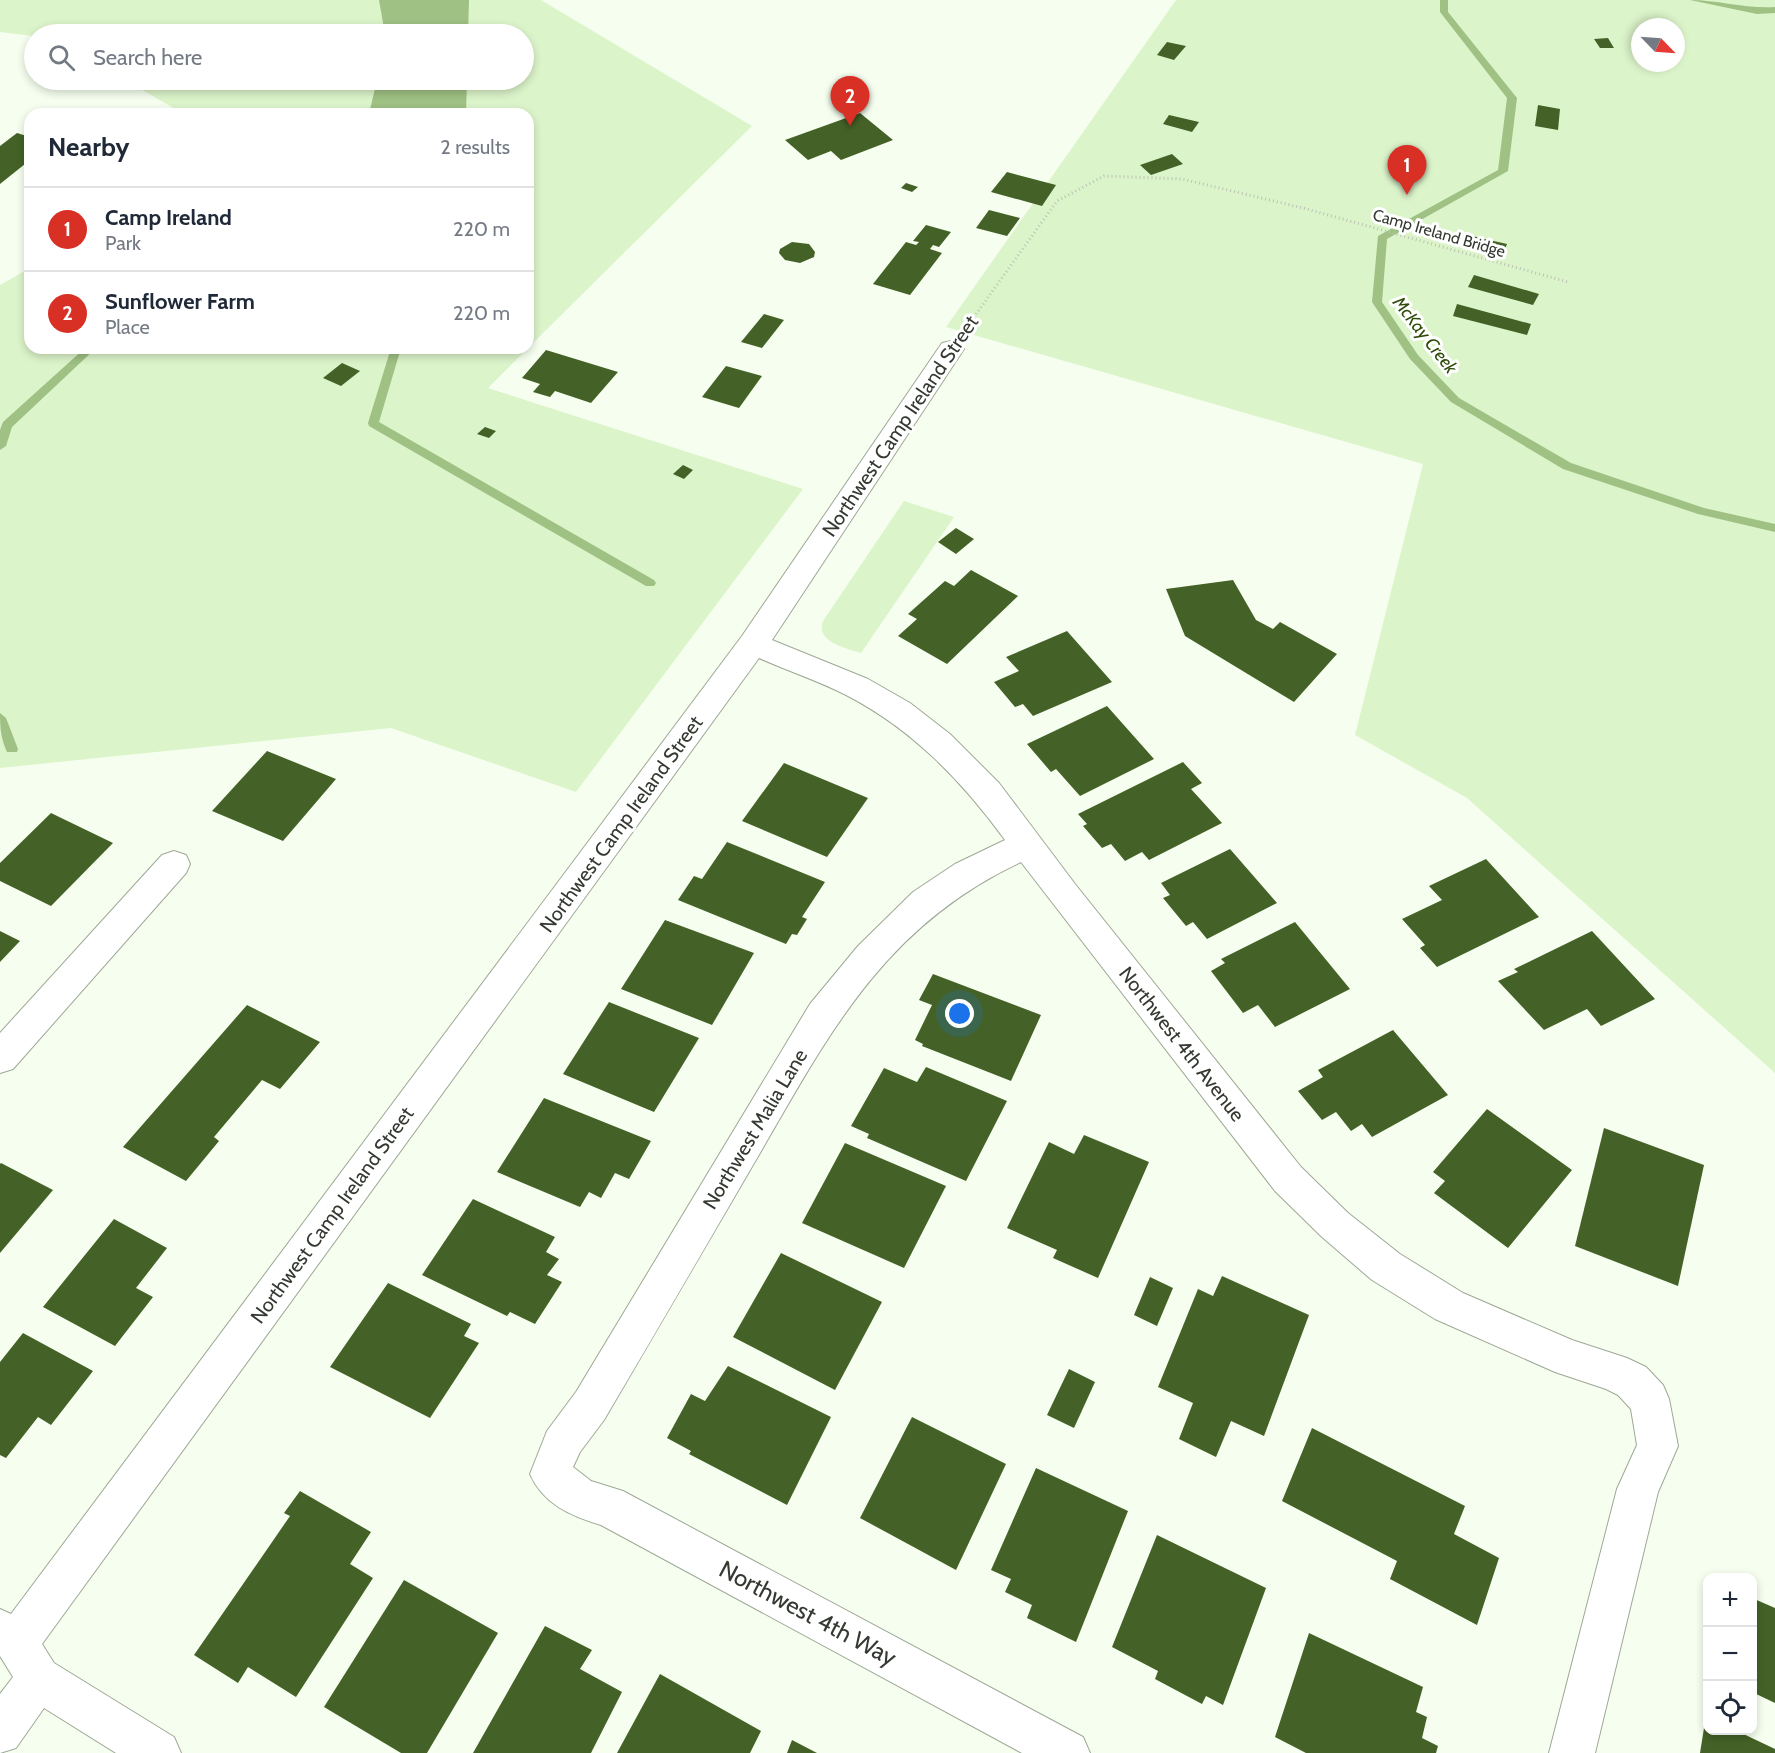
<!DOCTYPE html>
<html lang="en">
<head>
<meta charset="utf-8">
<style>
	body { margin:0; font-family:Cabin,sans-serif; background:#f2f2f3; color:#1f2937 }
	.controls { position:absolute; right:18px; bottom:18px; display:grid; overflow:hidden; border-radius:12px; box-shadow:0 3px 9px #0003 }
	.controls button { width:54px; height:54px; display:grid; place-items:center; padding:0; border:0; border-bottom:2px solid #e0e1e3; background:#fff; color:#1f2937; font:30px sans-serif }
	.compass { position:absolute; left:1631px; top:18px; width:54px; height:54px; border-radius:50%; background:#fff; box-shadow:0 3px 9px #0003; rotate:115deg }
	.you { position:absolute; left:960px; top:1014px; width:21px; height:21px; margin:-15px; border:4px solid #fff; border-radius:50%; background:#1a73e8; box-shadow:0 0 0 9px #1a73e833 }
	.badge { display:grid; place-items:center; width:39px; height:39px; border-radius:50%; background:#d93025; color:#fff; font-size:20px; font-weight:700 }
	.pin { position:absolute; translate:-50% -50px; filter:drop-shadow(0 2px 3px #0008) }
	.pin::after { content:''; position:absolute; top:32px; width:21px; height:18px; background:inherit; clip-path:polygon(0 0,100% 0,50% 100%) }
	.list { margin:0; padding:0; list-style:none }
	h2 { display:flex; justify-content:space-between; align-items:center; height:78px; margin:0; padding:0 24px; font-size:26px }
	h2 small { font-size:20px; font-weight:400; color:#747a83 }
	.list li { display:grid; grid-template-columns:39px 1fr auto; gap:18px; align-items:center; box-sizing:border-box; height:84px; padding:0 24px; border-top:2px solid #e0e1e3 }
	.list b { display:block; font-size:22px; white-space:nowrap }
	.list p { margin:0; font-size:20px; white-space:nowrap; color:#747a83 }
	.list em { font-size:20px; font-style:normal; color:#747a83 }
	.icon { flex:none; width:33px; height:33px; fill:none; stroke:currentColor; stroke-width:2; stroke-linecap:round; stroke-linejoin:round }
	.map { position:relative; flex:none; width:1775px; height:1753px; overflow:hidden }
	.search { position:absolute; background:#fff; box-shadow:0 3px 9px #0003; left:24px; top:24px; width:510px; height:66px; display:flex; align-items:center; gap:15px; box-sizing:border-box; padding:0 21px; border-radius:33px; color:#747a83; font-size:22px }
	.panel { position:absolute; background:#fff; box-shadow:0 3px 9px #0003; left:24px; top:108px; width:510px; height:246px; border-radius:18px }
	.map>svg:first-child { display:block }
	.green { fill:#dcf4ca; fill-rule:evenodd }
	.water { fill:#9fc183 }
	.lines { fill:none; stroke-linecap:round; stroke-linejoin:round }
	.stream { fill:#9fc183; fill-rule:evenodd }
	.building { fill:#446227 }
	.minor-casing { stroke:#9ea896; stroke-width:2 }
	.path { stroke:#bcc3b6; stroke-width:3; stroke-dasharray:1 3; stroke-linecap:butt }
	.minor { fill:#fff; fill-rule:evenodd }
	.labels { text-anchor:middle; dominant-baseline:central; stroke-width:6; stroke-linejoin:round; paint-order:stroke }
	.far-street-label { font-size:16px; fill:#343931; stroke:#fff }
	.far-water-label { font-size:18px; font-style:italic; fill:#2f4d0a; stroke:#fff }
	.street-label { font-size:20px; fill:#343931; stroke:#fff }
	.near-street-label { font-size:24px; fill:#343931; stroke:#fff }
</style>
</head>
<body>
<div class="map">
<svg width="1775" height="1753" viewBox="0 0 1775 1753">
	<rect width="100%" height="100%" fill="#f6ffef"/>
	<g class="green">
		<path d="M0 0H541L752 126 528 348V114H184L125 80H524V34L34 36 0 32Z"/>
		<path d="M1176 0H1775V1073L1467 798 1355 735 1423 464 946 327ZM1640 27H1676V63H1640Z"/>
		<path d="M30 268V348H528L488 388 803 489 576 792 391 728 0 768V285Z"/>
		<path d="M904 501 954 517 861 653C846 648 815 642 823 621Z"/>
	</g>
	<g class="water">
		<path d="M379 0H469L468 34H385Z"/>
		<path d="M377 80H467L466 114H369Z"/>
	</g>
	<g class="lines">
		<g class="stream">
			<path d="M1440 0H1448V12L1517 98 1508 171 1387 239 1382 302 1418 355 1459 398 1571 463 1704 508 1775 524V532L1698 514 1563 469 1451 402 1410 359 1372 302 1378 236 1498 170 1507 98 1440 12Z"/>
			<path d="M1690 0C1719 0 1746 9 1775 7V13L1757 14Z"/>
			<path d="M85 348H96L12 427 6 446 0 450V430L3 422Z"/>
			<path d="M391 348H401L379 422 654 580 656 583 654 586H646L369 426 368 423Z"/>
			<path d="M0 713 6 718 18 749 17 752H7C1 739 0 728 0 713Z"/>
		</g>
	</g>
	<g class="building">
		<path d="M1608 38 1614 48H1600L1594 39Z"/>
		<path d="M1167 42 1186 46 1174 60 1157 55Z"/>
		<path d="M1538 105 1560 109 1558 130 1535 126Z"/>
		<path d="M860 113 893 140 841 160 831 151 808 160 785 140Z"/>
		<path d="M1169 115 1199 122 1192 132 1163 124Z"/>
		<path d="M17 133 30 137V160L0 184V146Z"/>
		<path d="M1172 154 1183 164 1151 175 1140 165Z"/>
		<path d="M1007 172 1056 185 1042 206 991 192Z"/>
		<path d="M906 183 918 187 912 192 901 188Z"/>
		<path d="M989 210 1020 218 1007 236 976 228Z"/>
		<path d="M926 225 951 232 939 247 933 245 930 249 942 253 910 295 873 284 906 242 916 245 919 242 913 241Z"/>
		<path d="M1472 236 1507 244 1503 254 1469 246Z"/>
		<path d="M792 242 809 244 815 252 814 257 800 263 785 260 779 253 780 249Z"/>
		<path d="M1474 275 1539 294 1533 305 1468 287Z"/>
		<path d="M1457 304 1531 324 1527 335 1453 316Z"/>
		<path d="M764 314 784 320 762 348 741 342Z"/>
		<path d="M546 350 618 372 591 403 555 391 550 397 533 392 540 384 522 378Z"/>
		<path d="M342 363 360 371 341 386 323 378Z"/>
		<path d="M726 366 762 376 739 408 702 397Z"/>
		<path d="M485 427 496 431 489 438 477 434Z"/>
		<path d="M683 465 693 470 684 479 673 474Z"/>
		<path d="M956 528 974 539 956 554 938 542Z"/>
		<path d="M971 570 1018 596 947 664 898 636 917 619 908 614 945 581 954 586Z"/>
		<path d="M1233 580 1256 620 1273 629 1280 622 1337 654 1294 702 1185 636 1166 589Z"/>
		<path d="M1067 631 1112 682 1033 716 1023 704 1015 707 994 682 1019 671 1006 657Z"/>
		<path d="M1107 706 1154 759 1080 796 1056 769 1051 772 1027 744Z"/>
		<path d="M267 751 336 779 283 841 212 811Z"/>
		<path d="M1183 762 1202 783 1191 789 1222 823 1149 860 1142 852 1125 861 1111 844 1102 848 1083 826 1087 824 1078 814Z"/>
		<path d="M784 763 868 798 827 857 742 821Z"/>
		<path d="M51 813 113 843 51 906 0 881V863Z"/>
		<path d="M727 842 825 882 802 917 807 919 797 935 792 934 786 944 678 900 694 876 702 879Z"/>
		<path d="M1230 849 1277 903 1207 939 1193 922 1186 926 1163 898 1170 895 1161 883Z"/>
		<path d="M1486 859 1539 917 1437 967 1420 948 1425 945 1402 919 1442 900 1429 886Z"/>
		<path d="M665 920 754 953 712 1025 621 989Z"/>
		<path d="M1295 922 1350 989 1275 1027 1258 1005 1243 1013 1211 971 1225 963 1221 959Z"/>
		<path d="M0 931 20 941 0 962Z"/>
		<path d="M1592 931 1655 999 1601 1026 1587 1009 1544 1030 1498 981 1518 972 1514 969Z"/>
		<path d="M933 974 1041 1015 1011 1081 922 1046 923 1044 915 1040 932 1005 919 1000Z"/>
		<path d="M609 1002 699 1038 654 1112 563 1074Z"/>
		<path d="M247 1005 320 1042 280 1089 262 1080 214 1137 219 1141 186 1181 123 1147Z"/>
		<path d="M1393 1030 1448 1095 1372 1137 1362 1124 1351 1131 1336 1112 1322 1120 1298 1091 1323 1077 1318 1070Z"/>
		<path d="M926 1067 1007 1101 966 1181 867 1138 869 1134 851 1126 884 1068 917 1082Z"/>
		<path d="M544 1098 651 1141 629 1179 615 1173 601 1198 589 1192 580 1207 497 1172Z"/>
		<path d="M1487 1109 1572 1170 1508 1248 1434 1193 1445 1181 1433 1172Z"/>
		<path d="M1604 1128 1704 1165 1678 1286 1575 1246Z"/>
		<path d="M1084 1135 1149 1162 1098 1278 1053 1258 1057 1250 1007 1228 1049 1142 1074 1154Z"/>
		<path d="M845 1143 946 1186 904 1268 802 1223Z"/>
		<path d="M1 1163 53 1190 0 1253V1164Z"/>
		<path d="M473 1199 555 1237 546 1252 559 1259 547 1275 562 1282 535 1324 510 1312 507 1316 422 1275Z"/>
		<path d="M114 1219 167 1248 136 1288 153 1297 115 1346 43 1307Z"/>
		<path d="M781 1253 882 1302 835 1390 733 1337Z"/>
		<path d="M1222 1276 1309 1315 1264 1436 1231 1421 1216 1457 1179 1439 1193 1403 1158 1387 1198 1289 1213 1296Z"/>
		<path d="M1150 1277 1173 1288 1157 1326 1134 1315Z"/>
		<path d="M388 1283 471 1324 464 1336 479 1343 430 1418 330 1367Z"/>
		<path d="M23 1333 93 1371 51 1425 38 1417 6 1458 0 1455V1362Z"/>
		<path d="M728 1366 831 1417 787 1505 689 1454 691 1451 667 1438 691 1394 705 1401Z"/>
		<path d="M1069 1369 1095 1382 1074 1428 1047 1415Z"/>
		<path d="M912 1417 1006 1464 956 1570 860 1518Z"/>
		<path d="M1312 1428 1465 1506 1454 1534 1499 1558 1477 1625 1390 1579 1397 1561 1282 1501Z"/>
		<path d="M1036 1468 1128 1511 1076 1642 1027 1618 1032 1605 1005 1592 1011 1579 991 1570Z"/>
		<path d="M300 1491 371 1532 350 1564 373 1578 296 1697 248 1667 238 1683 194 1655 290 1516 284 1513Z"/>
		<path d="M1157 1535 1266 1588 1223 1705 1206 1696 1202 1704 1155 1679 1158 1671 1112 1647Z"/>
		<path d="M404 1580 498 1633 427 1753H401L324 1707Z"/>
		<path d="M1752 1598 1775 1608V1703L1752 1692Z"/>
		<path d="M545 1626 592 1650 580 1669 622 1692 591 1753H473Z"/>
		<path d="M1309 1633 1423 1687 1416 1712 1427 1717 1422 1738 1438 1746 1436 1753H1306L1275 1737Z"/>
		<path d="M660 1674 761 1731 750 1753H617Z"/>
		<path d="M1704 1728 1711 1731 1735 1730 1775 1749V1753H1700Z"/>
		<path d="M792 1740 817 1753H787Z"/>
	</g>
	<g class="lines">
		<defs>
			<g id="minor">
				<path d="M951 341 960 343 964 349 772 640 868 679 910 703 950 734 999 783 1075 884 1301 1167 1348 1213 1400 1254 1463 1293 1572 1340 1627 1358 1646 1367 1663 1385 1669 1399 1678 1446 1658 1492 1595 1753H1549L1617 1489 1637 1445 1631 1409 1618 1395 1606 1389 1555 1372 1435 1319 1372 1280 1322 1237 1275 1191 1021 862C876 930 823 1046 746 1177 699 1258 652 1339 604 1420L580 1452 573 1467 591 1481 623 1491 1083 1737 1090 1753H1022L601 1525C571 1516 543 1504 530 1474L547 1431 576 1392 810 1004 858 946 913 892 955 864 1005 840C962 781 913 730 848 696 819 681 788 671 759 658L42 1644 54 1663 174 1737 181 1753H116L44 1708 16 1748 0 1753V1694L13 1677 0 1656V1609L11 1614 742 636 942 343Z"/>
				<path d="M174 851 186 855 190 864 186 873 13 1069 0 1073V1033L162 855Z"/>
			</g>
		</defs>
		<use href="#minor" class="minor-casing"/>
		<path class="path" d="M969 324 1057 201 1104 176 1182 179 1303 208 1568 282"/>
		<use href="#minor" class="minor"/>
	</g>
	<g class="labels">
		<g class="far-street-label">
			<text transform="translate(1439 233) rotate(16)">Camp Ireland Bridge</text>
		</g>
		<g class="far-water-label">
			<text transform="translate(1425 335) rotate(52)">McKay Creek</text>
		</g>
		<g class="street-label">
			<text transform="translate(900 426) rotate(-56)">Northwest Camp Ireland Street</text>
			<text transform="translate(621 824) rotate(-54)">Northwest Camp Ireland Street</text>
			<text transform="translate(1182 1044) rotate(52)">Northwest 4th Avenue</text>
			<text transform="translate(755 1129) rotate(-59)">Northwest Malia Lane</text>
			<text transform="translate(332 1215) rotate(-54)">Northwest Camp Ireland Street</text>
		</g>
		<g class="near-street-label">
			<text transform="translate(808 1613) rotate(28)">Northwest 4th Way</text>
		</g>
	</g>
</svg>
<div class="controls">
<button>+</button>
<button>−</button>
<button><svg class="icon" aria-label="locate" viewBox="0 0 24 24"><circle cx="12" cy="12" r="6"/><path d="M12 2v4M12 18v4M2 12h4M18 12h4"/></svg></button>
</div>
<svg class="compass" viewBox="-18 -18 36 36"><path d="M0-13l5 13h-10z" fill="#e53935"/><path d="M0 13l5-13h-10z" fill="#747a83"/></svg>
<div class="you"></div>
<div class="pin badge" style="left:1407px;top:195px">1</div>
<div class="pin badge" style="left:850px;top:126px">2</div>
<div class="search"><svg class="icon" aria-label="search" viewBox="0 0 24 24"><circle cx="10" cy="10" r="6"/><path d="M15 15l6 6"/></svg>Search here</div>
<section class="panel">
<h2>Nearby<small>2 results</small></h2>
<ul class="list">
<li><span class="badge">1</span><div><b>Camp Ireland</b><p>Park</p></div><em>220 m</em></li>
<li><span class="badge">2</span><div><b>Sunflower Farm</b><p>Place</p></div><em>220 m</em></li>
</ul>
</section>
</div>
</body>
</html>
